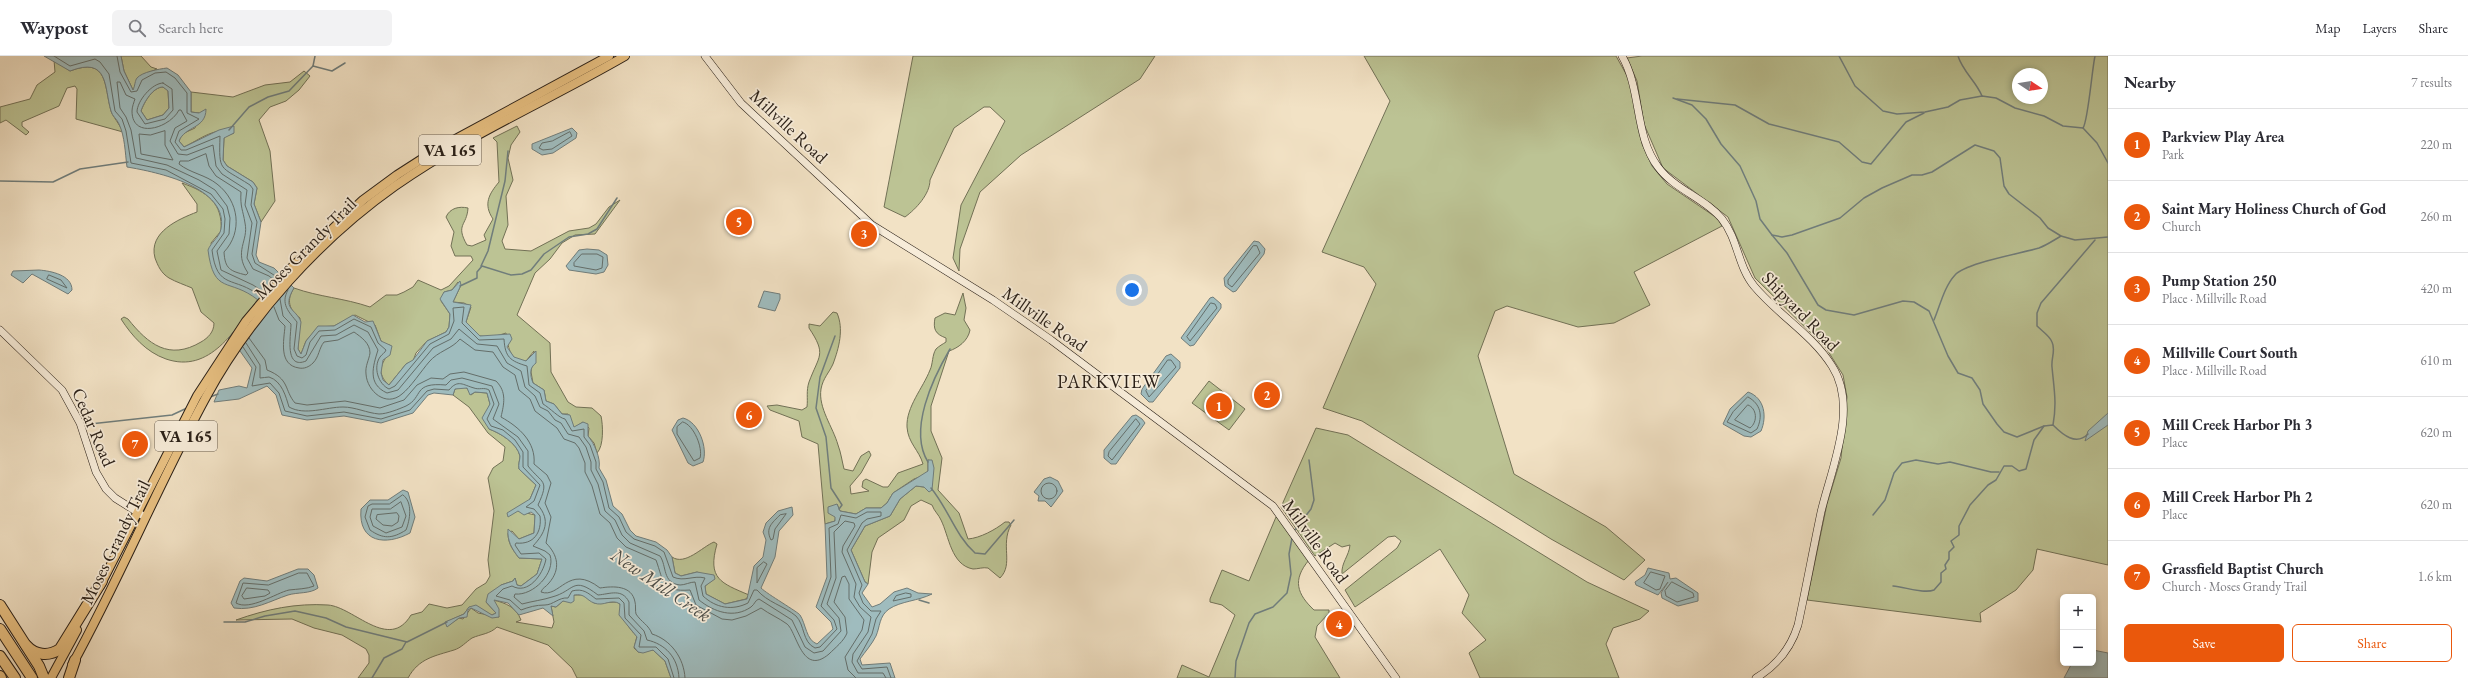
<!DOCTYPE html>
<html lang="en">
<head>
<meta charset="utf-8">
<style>
	body { margin:0; font-family:"EB Garamond",serif; background:#f2f2f3; color:#2b2b33 }
	.controls { position:absolute; right:12px; bottom:12px; display:grid; overflow:hidden; border-radius:6px; box-shadow:0 2px 6px #0003 }
	.controls button { width:36px; height:36px; display:grid; place-items:center; padding:0; border:0; border-bottom:1px solid #e1e1e2; background:#fff; color:#2b2b33; font:20px sans-serif }
	.compass { position:absolute; left:2012px; top:12px; width:36px; height:36px; border-radius:50%; background:#fff; box-shadow:0 2px 6px #0003; rotate:102deg }
	.you { position:absolute; left:1132px; top:234px; width:14px; height:14px; margin:-10px; border:3px solid #fff; border-radius:50%; background:#1a73e8; box-shadow:0 0 0 6px #1a73e833 }
	.badge { display:grid; place-items:center; width:26px; height:26px; border-radius:50%; background:#ea580c; color:#fff; font-size:13px; font-weight:700 }
	.pin { position:absolute; translate:-50% -50%; border:2px solid #fff; box-shadow:0 1px 4px #0006 }
	.list { margin:0; padding:0; list-style:none }
	h2 { display:flex; justify-content:space-between; align-items:center; height:52px; margin:0; padding:0 16px; font-size:17px }
	h2 small { font-size:13px; font-weight:400; color:#7c7c81 }
	.list li { display:grid; grid-template-columns:26px 1fr auto; gap:12px; align-items:center; box-sizing:border-box; height:72px; padding:0 16px; border-top:1px solid #e1e1e2 }
	.list b { display:block; font-size:15px; white-space:nowrap }
	.list p { margin:0; font-size:13px; white-space:nowrap; color:#7c7c81 }
	.list em { font-size:13px; font-style:normal; color:#7c7c81 }
	.actions { display:flex; gap:8px; padding:12px 16px }
	.actions a { flex:1; padding:9px 0; border:1px solid #ea580c; border-radius:6px; text-align:center; font-size:14px; color:#ea580c }
	.actions .main { background:#ea580c; color:#fff }
	.icon { flex:none; width:22px; height:22px; fill:none; stroke:currentColor; stroke-width:2; stroke-linecap:round; stroke-linejoin:round }
	.map { position:relative; flex:none; width:2108px; height:622px; overflow:hidden }
	header { display:flex; align-items:center; gap:24px; box-sizing:border-box; height:56px; padding:0 20px; background:#fff; border-bottom:1px solid #e1e1e2 }
	header strong { font-size:19px }
	nav { display:flex; gap:22px; margin-inline-start:auto; font-size:14px }
	.search { width:280px; height:36px; background:#f2f2f3; display:flex; align-items:center; gap:10px; box-sizing:border-box; padding:0 14px; border-radius:6px; color:#7c7c81; font-size:15px }
	main { display:flex }
	aside { flex:1; background:#fff }
	.map>svg:first-child { display:block }
	.green { fill:#bcc394; stroke:#727156; fill-rule:evenodd }
	.water { fill:#9fbcbe; stroke:#707d7b; fill-rule:evenodd }
	.lines { fill:none; stroke-linecap:round; stroke-linejoin:round }
	.shore { stroke:#646e6a; stroke-width:1 }
	.stream { stroke:#707d7b; stroke-width:1.5 }
	.secondary-casing { stroke:#291f17; stroke-width:8 }
	.primary-casing { stroke:#291f17; stroke-width:10 }
	.highway-casing { stroke:#291f17; stroke-width:12 }
	.secondary { stroke:#f7ecd9; stroke-width:7 }
	.primary { stroke:#e9c182; stroke-width:8 }
	.highway { stroke:#e9c182; stroke-width:10 }
	.labels { text-anchor:middle; dominant-baseline:central; stroke-width:3.5; stroke-linejoin:round; paint-order:stroke }
	.shield { fill:#f7ecd9; stroke:#675c51; stroke-width:1 }
	.shield-label { font-size:17px; font-weight:bold; fill:#291f17 }
	.street-label { font-size:18px; fill:#291f17; stroke:#f7ecd9 }
	.neighbourhood-label { font-size:19px; letter-spacing:1px; fill:#291f17; stroke:#f7ecd9 }
	.water-label { font-size:19px; font-style:italic; fill:#4c4e49; stroke:#f7ecd9 }
</style>
</head>
<body>
<header>
<strong>Waypost</strong>
<div class="search"><svg class="icon" aria-label="search" viewBox="0 0 24 24"><circle cx="10" cy="10" r="6"/><path d="M15 15l6 6"/></svg>Search here</div>
<nav><a>Map</a><a>Layers</a><a>Share</a></nav>
</header>
<main>
<div class="map">
<svg width="2108" height="622" viewBox="0 0 2108 622">
	<rect width="100%" height="100%" fill="#f2e2c5"/>
	<filter id="stains"><feTurbulence type="fractalNoise" baseFrequency=".005" numOctaves="4"/><feColorMatrix values="0 0 0 0 .2 0 0 0 0 .09 0 0 0 0 .02 0 0 0 .5 -.17"/></filter>
	<radialGradient id="worn" r=".72"><stop offset=".6" stop-color="#630" stop-opacity="0"/><stop offset="1" stop-color="#630" stop-opacity=".3"/></radialGradient>
	<g class="green">
		<path d="M121 0H141L151 11 157 13 141 20 133 34 124 15Z"/>
		<path d="M913 0H1155L1140 23 1021 99 980 136 960 193 959 215 953 202 961 149 1005 65 990 51H984L954 72 930 124C930 138 916 153 905 161L884 151Z"/>
		<path d="M1364 0H1616L1630 25 1642 88 1652 110 1667 128 1717 162 1722 170 1634 216 1650 249 1614 267 1578 271 1507 250 1495 255 1478 300 1514 418 1606 471 1645 504 1624 524 1551 483 1362 365 1323 352 1376 228 1364 211 1322 196 1390 45Z"/>
		<path d="M1642 0H2108V509L2037 493 2033 514 2016 534 1980 557 1981 566 1807 544 1827 448 1841 402 1847 341 1843 319 1826 292 1755 222 1728 161 1663 112 1644 68 1637 25 1627 2ZM2018 18H2042V42H2018Z"/>
		<path d="M54 4 70 15C109 0 104 31 111 55 112 59 120 69 123 76L76 63 77 33 75 30 67 32 59 50 22 66V70L29 76 26 79 6 64 0 67V51L30 43 37 29 55 16Z"/>
		<path d="M304 15 310 20 299 34 286 45 270 51 259 64 270 95 275 145 261 166 254 148 257 132 253 126 227 110 223 104 224 81 234 77C217 69 199 84 184 91L179 85 182 78 195 72 199 57 191 56V36L233 41 265 29 290 26Z"/>
		<path d="M163 31 168 34 169 52 163 59 147 64 141 55C144 46 153 31 163 31Z"/>
		<path d="M517 70 520 76 511 89 508 102 513 124 506 140 508 169 502 185 505 193 531 195 569 175 589 172 596 168 609 151 620 144 595 178 575 179 562 187 550 203 535 217 517 259 550 287 551 316 568 346 576 351 592 352 601 360C603 369 604 390 597 397L594 387 588 380 589 372 583 366 574 372 568 358H562L554 348 546 345 544 334 533 327 531 316 534 295 526 305C509 306 508 289 506 277L493 281 480 280 466 266 471 251 464 247 453 246 461 229 458 226 452 234 444 236 441 245 450 258 449 271 446 276 427 285 416 297 413 305 406 308 389 329C376 318 381 307 390 296V289H386L381 285 375 269 355 259 334 270 318 271 306 285 301 298 298 293 300 262C289 254 286 244 294 232 319 241 344 242 370 251L386 239H397L404 236 413 231 418 224 441 234 449 230 473 204 471 200H455L451 190 454 176 446 161C450 152 459 150 468 152 467 170 455 168 467 189L472 190 486 184 484 179 493 163C483 148 489 138 499 126L497 86 493 82Z"/>
		<path d="M182 127C207 136 223 147 221 175L211 187 220 225 249 236 258 243C235 274 210 318 166 303 146 296 132 280 121 263L124 261 128 263C148 288 169 305 201 286 208 282 214 276 214 267L201 256 192 232C185 229 176 226 169 222 161 217 158 210 155 202 148 176 179 163 197 156V148Z"/>
		<path d="M963 237 966 252 964 264 970 274C968 285 958 292 949 295L931 350V375L942 402 938 434 959 457 968 483C980 482 995 474 1005 466H1009L1011 469C1000 489 1014 508 1000 522L988 512C983 511 978 513 973 513 951 509 949 480 941 464 939 459 934 455 932 449L921 444 911 450 904 464 878 482 872 496 868 528 865 526 851 494 865 470 890 460 900 443 916 430 924 431 932 405 928 404V415L925 419 914 423 893 437 887 447 881 452H866L856 458 840 455 837 448 835 465 825 468 818 388 802 381 799 365 770 354 767 350 777 349 802 354 807 351C808 342 806 335 809 326 819 299 827 299 809 272V268L820 270 833 256 837 257C844 273 839 292 833 308 829 317 823 322 821 333 818 352 833 371 838 389 841 397 842 405 844 413L853 415 861 400 869 395 871 399 861 417 850 430 851 438 869 435 862 431 863 425 866 423 883 431H888L898 417 923 408C919 394 908 387 907 371 906 351 923 332 930 314 933 308 932 299 936 293 939 290 943 288 946 286V282C935 278 933 273 935 262L945 257 955 259Z"/>
		<path d="M1209 325 1245 353 1229 374 1192 347Z"/>
		<path d="M462 331 467 332 471 339 475 336 487 337 490 348 489 373C500 377 517 387 520 400 520 404 518 408 519 413L536 429 530 443 518 455 535 459 534 477 519 483 512 475 508 477C508 488 513 494 519 502L542 503 537 518 521 530 517 529 515 522 513 525 501 529 486 546 496 557 492 559 469 551 464 558 446 566 447 570 459 562 463 563 471 552 478 557 499 561 493 544C506 547 516 551 521 564L516 566 552 572 554 566 551 550 556 551 563 545 573 542 574 539H585L594 547 617 546 620 548C621 559 629 574 637 580L634 592 638 596 653 594 665 605 671 622H577L572 612 548 589 497 571C490 578 481 578 472 582 466 586 461 592 454 594 435 600 419 602 408 622H358L369 607V599L366 593 342 579 314 572 292 563 236 564C267 553 296 547 328 549 354 551 389 596 411 559L422 556 429 548 447 552 462 549 476 533 486 527 490 520 488 504 494 455 488 422 493 412 503 405 505 391 488 377 469 351 453 339 455 333Z"/>
		<path d="M1316 372 1348 379 1587 526 1649 555 1640 563 1613 572 1606 588 1619 622H1480L1469 597 1486 584 1462 557 1469 539 1440 493 1355 551 1345 534 1397 492 1401 485 1395 480 1388 481 1342 518C1341 507 1349 500 1350 489L1342 491 1335 487 1315 500 1281 451Z"/>
		<path d="M1276 461 1282 465 1309 504C1292 524 1297 538 1314 554H1329V557L1317 570 1315 581 1340 622H1177L1182 609 1209 621 1235 559 1222 549 1210 546V543L1222 514 1249 525Z"/>
		<path d="M714 486 717 488C707 523 721 527 749 539L746 543 725 548 706 538 705 530 714 523 697 516 681 520 675 517 672 501C685 510 702 491 714 486Z"/>
	</g>
	<g class="water">
		<path d="M44 0H121L124 15 133 34C135 30 135 24 137 22 142 16 159 13 167 12L178 19 191 36V56L199 57 206 53C206 73 185 70 179 85L184 91 219 74 234 70V77L224 82 223 104 227 110 253 126 257 132 254 148 261 166 256 199 259 206 274 212 294 232C281 254 296 252 301 266L298 293 301 298 306 285 318 270H334L353 259 365 266 373 265 381 285 392 290 390 299 383 304 381 317 383 324 389 329 406 308 413 304 427 285 446 276 449 271 450 258 440 243 444 236 452 234 460 225 461 229 453 246 471 249 466 266 480 280 510 278 512 283 507 291 514 301 526 305 536 295V307C529 312 530 319 533 327L544 334 546 345 554 348 562 358 570 359 574 371 583 366 588 368V380C594 387 601 402 599 412L606 424 613 450 622 458 630 474 636 480 656 486 667 494 672 501 675 517 681 520 697 516 714 519 715 523 705 530 706 538 725 548 747 543 754 510 763 501 766 484 763 476 766 467 778 455 792 451 793 459 779 475 775 501 761 532C767 538 798 556 800 559 806 568 806 584 817 588L833 573 831 566 816 551 827 521 825 468 835 465V461L828 457V451L837 448 840 455 856 458 866 452H881L887 447 893 437 928 415V404H932L934 412 932 434 929 436 924 431 916 430 900 443 890 460 865 470 851 494 865 526 868 528 862 537 872 551 880 548 894 536 907 532 918 537 932 538C918 545 901 545 889 553 879 560 880 571 876 580 872 588 865 596 860 603L862 609 890 607 895 622H671L665 605 653 594 643 597 638 596 634 591 637 581 619 559 620 548C611 542 604 551 594 547 586 544 585 537 574 539V545L571 547 563 545 556 551 551 550 553 560 543 552 519 559 508 547 494 544 499 553V561L492 562 471 552 468 554 467 561 459 562 447 571 445 566 464 558 469 551 476 549 492 559 496 557 486 546 488 538 501 529 513 525 515 522 517 529 521 530 537 518 542 503 519 502C512 493 507 485 508 473L519 483 534 477 535 459 531 456 524 459 518 455 508 461 507 457 530 443 536 429 519 413C518 408 520 404 520 400 517 387 500 377 489 373L482 362 490 348 487 337 475 336 470 339 467 332 455 333 453 339 434 337 428 339 413 357 381 367 344 360 307 364 282 359 276 339 267 330 239 343 214 346 219 334 239 330 247 332 252 312 240 295 228 283 258 244C229 221 214 240 208 194 211 186 219 182 221 173 229 131 157 116 127 111 125 96 125 81 119 68 117 63 112 60 111 55 104 31 109 0 70 15ZM163 31 168 35 169 52 163 59 147 64 141 55C144 46 153 31 163 31Z"/>
		<path d="M572 72 577 77 576 82 553 97 542 99 532 93V88Z"/>
		<path d="M1254 185 1259 186 1265 193 1264 198 1236 235 1233 236 1225 230 1224 222Z"/>
		<path d="M587 193 599 194 607 199 608 209 604 216 596 218 569 214 566 210 579 194Z"/>
		<path d="M39 214C51 215 72 219 72 234L68 238 32 218 23 227 11 219 13 215Z"/>
		<path d="M764 235 780 238V243L775 255 758 251Z"/>
		<path d="M1213 241 1221 248V252L1194 289 1190 290 1181 282 1210 242Z"/>
		<path d="M1171 298 1180 306V312L1153 346H1149L1141 338 1142 333 1166 300Z"/>
		<path d="M1748 336C1765 342 1767 361 1761 375L1751 381 1744 380 1723 368 1730 353Z"/>
		<path d="M2108 357V369L2085 385 2088 375Z"/>
		<path d="M1136 359 1142 363 1145 367 1116 408H1111L1104 402V394L1132 360Z"/>
		<path d="M683 362C699 366 708 392 703 406L693 410 688 407 672 374 678 364Z"/>
		<path d="M1050 421 1058 425 1063 435 1051 451 1045 445H1038L1039 440 1034 436 1044 423Z"/>
		<path d="M403 434 408 436 415 461 410 477C386 490 358 487 361 453L370 444H388Z"/>
		<path d="M1648 512 1669 517 1670 523 1676 522 1698 537V545L1678 550 1662 542 1661 537 1668 526 1658 539 1636 529 1635 526 1645 519Z"/>
		<path d="M298 513H308L314 519 318 532C310 538 298 536 288 539 270 545 254 555 234 552L231 547 240 525 244 522 267 525Z"/>
		<path d="M2093 594 2108 597V622H2064L2072 607H2093Z"/>
	</g>
	<g class="lines">
		<g class="shore">
			<path d="M54 0 70 10 95 3 100 6 109 18 115 55 122 63 126 75 131 107 166 114 211 138 223 153 225 163 224 177 212 194C217 235 234 219 260 240"/>
			<path d="M117 0 120 16 131 36 137 35 142 24 155 17 166 16 175 22 187 37V57L199 63 179 75 175 86 181 94H186L220 80C219 117 219 109 250 129L253 133 251 149 257 166 252 198 255 207 277 221"/>
			<path d="M163 27 172 33 173 54 165 63 145 68 137 56C137 45 152 27 163 27Z"/>
			<path d="M165 75V89L173 104 141 98 139 78 150 79Z"/>
			<path d="M570 76 572 80 552 93 543 94 539 92 542 87 552 85Z"/>
			<path d="M206 98 209 110 216 120 241 136C240 151 243 154 245 167 249 185 233 195 248 217L246 219C230 215 225 213 224 196 243 176 239 145 217 128 206 119 190 117 179 108L180 105H188Z"/>
			<path d="M1257 190 1260 197 1232 231 1228 228V224L1253 190Z"/>
			<path d="M582 198H597L603 201 602 212 596 214 574 210V207Z"/>
			<path d="M49 219 61 224 67 232 47 223Z"/>
			<path d="M288 234C280 248 289 256 297 266L294 293 297 300 302 302 306 299 310 286 319 275 335 274 354 263 371 271 378 287 386 294C385 297 382 298 380 301 373 311 378 328 389 333L395 330 430 288 449 278 454 265 453 252 464 251 462 267 479 284 504 283C505 301 510 305 527 310L529 329 540 337 543 348C550 352 559 362 565 363L572 375 584 373V381L590 389 596 406V413L603 426 609 452 619 461 626 476 634 483 655 490 664 496 673 521C684 526 694 519 705 522L701 530 703 540C716 552 732 555 748 547L754 534H757C767 546 784 550 796 560 805 569 802 586 815 592L820 591 837 573 834 564 821 550 831 521 829 472 838 468 841 459 856 462 867 456H881V460L867 463 862 467 847 494 862 529 859 537 863 547 871 555H881L876 563 872 578 857 605 862 613 887 611 891 622"/>
			<path d="M264 236 253 229 221 214 217 195 229 178 230 162 227 150 215 134 199 124 167 109 136 102 131 74 126 61 120 52 117 26H120L126 39 135 43C134 46 132 51 132 55 132 84 170 72 179 54H181L187 65 175 72 170 85 178 98 187 99 213 89 216 110 222 118 247 134 245 149 252 167 247 202 253 213 269 220 274 224"/>
			<path d="M280 243 283 260 291 268C291 279 284 314 306 305L321 280 336 279 354 269 368 276 378 294C373 310 367 328 387 337L398 334 433 292 451 283 459 273 477 288 497 290 507 307 521 315 525 331 535 340 540 351 548 355 555 364 561 367 568 378 579 381 586 391 591 406V414L598 428 605 455 615 464 622 479 630 487 660 500C667 510 662 527 680 529 685 529 690 526 695 526L699 544C714 556 734 563 751 551 755 548 755 544 759 543L792 564 805 591 814 597 823 595 841 575 839 562 827 548 836 522 834 476 845 465 854 467 855 470 843 490 842 496 856 528 854 541 860 551 871 561 868 576 853 598 852 606 858 617H883L886 622"/>
			<path d="M1211 247 1215 248 1217 252 1190 285 1187 281Z"/>
			<path d="M274 251 279 264 285 270C284 284 278 309 299 312 304 313 309 311 313 307 319 301 319 292 324 286L338 284 354 276C361 281 370 287 370 297 369 304 365 310 366 318 367 335 386 352 402 338 410 332 422 314 429 306 438 295 452 293 460 283L475 294 493 296 503 311 515 319 519 334 530 343 535 355 557 372 564 383 575 387 579 392 585 407V416L592 430 600 458 610 467 617 482 626 491 656 504C664 526 661 536 690 534L696 549 722 563 732 564 746 560 761 552C769 558 779 562 787 568 797 576 802 621 829 598 835 592 844 585 847 577L845 561 834 546 842 521 845 520 849 528V543L864 564 862 574 845 601 848 614 856 622"/>
			<path d="M249 282 265 304 267 314C290 323 284 334 295 347L307 349 345 345 380 352 404 344 417 329 431 322 443 323 450 318 464 316 496 325C507 336 504 348 501 361 519 371 536 386 534 408L547 419 551 427 545 447 551 461 546 487C558 499 561 513 549 527 546 531 542 532 541 536 560 543 568 507 600 532 613 530 632 529 635 546 636 549 635 555 636 558 641 566 649 569 652 578 671 584 684 602 685 622"/>
			<path d="M246 287 260 309V322C263 322 266 321 269 321 282 325 286 341 289 351 305 360 326 351 343 351 355 351 367 357 379 358 387 358 399 353 406 350 424 341 412 326 446 329L451 324 462 322 492 330 499 348 493 363 518 381 528 395V410C542 428 550 423 538 449 551 465 545 477 533 490L545 495 550 499C556 517 533 540 515 538L514 541 522 548C533 545 543 544 552 541 575 535 572 519 598 539 610 538 622 532 629 546V559L644 575 647 584C665 588 678 601 679 622"/>
			<path d="M243 291 256 311 252 330 270 327 279 337 285 355 307 360 344 356 381 363 410 354 427 335 434 333 449 334C458 323 463 329 474 332 479 334 484 331 489 334L494 348 487 363 491 370 503 374 515 384 523 396V411L540 429 534 445 526 451 534 453 540 460C542 476 534 489 516 487L515 489 521 498 539 497 546 503C543 519 528 539 512 530L503 533 496 540 510 544 521 554C529 551 536 549 545 549 553 549 559 541 568 542L572 535C583 532 588 537 596 543L619 542 624 547 625 562 641 579 639 591H656L668 603 674 622"/>
			<path d="M1168 304H1171L1176 311 1149 341 1146 335Z"/>
			<path d="M1748 341C1761 348 1763 360 1757 373L1751 377 1727 366 1733 356Z"/>
			<path d="M1748 349C1757 352 1758 366 1750 372L1735 364Z"/>
			<path d="M1136 363 1140 368 1112 404 1108 400 1109 396Z"/>
			<path d="M683 366C694 369 703 392 700 402L694 405 677 378V371Z"/>
			<circle cx="1049" cy="435" r="8"/>
			<path d="M403 439C413 446 410 464 406 474 392 483 383 483 370 474L365 461 368 450 372 448H389Z"/>
			<path d="M401 446 406 460 402 471 386 477 373 470 370 461 372 453H390Z"/>
			<path d="M397 457 399 460 398 466 392 470 383 469 376 463 377 459Z"/>
			<path d="M786 458 775 473 773 483 771 484C765 472 772 467 780 459Z"/>
			<path d="M764 506 767 508 757 527V512Z"/>
			<path d="M1651 516 1665 520 1660 533 1656 534 1644 527Z"/>
			<path d="M299 517H307L314 530C307 533 297 533 289 534 276 537 250 555 236 547L243 527 268 529Z"/>
			<path d="M1672 526 1693 537 1694 541 1677 546 1666 540 1665 535Z"/>
			<path d="M247 532 268 534 270 537 265 540 244 543 242 540Z"/>
			<path d="M906 537 911 538V541L893 545 896 540Z"/>
		</g>
		<g class="stream">
			<path d="M1839 0 1855 30 1883 55 1897 58 1925 56 1948 51 1960 44 1982 40 1996 42 2015 52 2044 60 2063 70 2083 72 2097 87 2108 107"/>
			<path d="M1958 0C1963 16 1976 25 1982 40"/>
			<path d="M313 10 315 0"/>
			<path d="M1673 42 1692 49 1706 63 1721 88 1740 110 1756 145 1760 163 1772 179 1782 181 1792 179 1840 162 1864 142 1882 132 1912 119H1922L1932 116 1975 89 1994 95 2000 102 2004 130 2009 138 2040 162 2048 172 2061 180 2075 184 2108 181"/>
			<path d="M1677 43 1735 49 1769 68 1839 86 1862 106 1871 108 1906 66 1924 57"/>
			<path d="M2083 72C2088 66 2092 13 2095 0"/>
			<path d="M229 74 249 51 268 41 289 35 313 10 332 15 345 7"/>
			<path d="M0 125 53 126 80 113 128 106"/>
			<path d="M1772 179 1787 197 1818 249 1826 254 1854 259 1903 245 1914 246 1929 255 1948 300 1958 317 1972 322 1980 334 1983 348 1997 368 2004 376 2017 381 2044 370"/>
			<path d="M481 210 488 195 505 125 508 95"/>
			<path d="M460 230 477 222V216L482 210 511 219 522 218 531 214 544 198 569 181 588 178 597 173 617 142"/>
			<path d="M1934 264C1940 250 1944 231 1955 219 1965 207 2023 197 2039 192 2047 189 2054 184 2061 180"/>
			<path d="M835 280 820 321 816 352 826 381 831 432 842 449 839 453"/>
			<path d="M210 341 218 338"/>
			<path d="M90 368 172 359 187 352"/>
			<path d="M2053 369C2057 347 2054 333 2052 311 2051 302 2056 294 2052 286 2050 280 2042 275 2037 270V257L2041 247 2095 184"/>
			<path d="M928 406C908 374 933 322 950 293"/>
			<path d="M931 432C949 454 955 479 975 497L985 498 1014 464"/>
			<path d="M1873 459 1885 444 1894 417 1902 407 1916 404 1938 408 1950 406 1991 416H1999"/>
			<path d="M1294 475 1311 453 1314 444 1309 404"/>
			<path d="M1893 530C1905 531 1924 538 1934 534L1941 526V517L1946 513 1945 509 1949 503V496L1954 491 1951 485 1959 479V470L1970 449 1988 429 1996 424 2004 410H2012L2019 415 2026 413 2034 384 2044 370 2053 369C2063 379 2076 390 2088 378"/>
			<path d="M919 544 929 547"/>
			<path d="M224 566H245L265 560 295 555 326 562 346 571 407 586 447 566"/>
			<path d="M372 622 384 602 402 593 406 586"/>
			<path d="M1235 622 1236 605 1249 567 1255 558 1273 551 1287 537 1291 518 1289 498 1292 482"/>
		</g>
		<defs>
			<g id="secondary">
				<path d="M705 0 741 47 872 169 993 244 1051 284 1273 450 1396 622"/>
				<path d="M1622 0C1642 35 1634 79 1658 111 1675 134 1705 142 1722 163 1738 183 1738 211 1754 230 1778 259 1812 278 1832 310 1859 352 1831 413 1821 456 1813 494 1806 532 1798 569 1791 592 1776 610 1756 622"/>
				<path d="M0 274 62 334 80 367 96 416 106 433 115 442 145 461"/>
			</g>
			<g id="primary">
				<path d="M100 530 197 340 246 265 289 214 363 144 397 119 439 92 609 0"/>
				<path d="M72 609C120 522 158 429 206 341 250 260 320 183 395 130 468 79 549 44 625 0"/>
				<path d="M51 622 77 574"/>
			</g>
			<g id="highway">
				<path d="M0 549 39 610 44 622"/>
				<path d="M0 573 32 622"/>
				<path d="M26 589C35 599 48 601 60 593L102 525"/>
				<path d="M0 600 15 622"/>
				<path d="M0 620 1 622"/>
				<path d="M69 622 75 604"/>
			</g>
		</defs>
		<use href="#secondary" class="secondary-casing"/>
		<use href="#primary" class="primary-casing"/>
		<use href="#highway" class="highway-casing"/>
		<use href="#secondary" class="secondary"/>
		<use href="#primary" class="primary"/>
		<use href="#highway" class="highway"/>
	</g>
	<g class="labels">
		<g class="shield">
			<rect x="419" y="79" width="62" height="30" rx="3"/>
			<rect x="155" y="365" width="62" height="30" rx="3"/>
		</g>
		<g class="shield-label">
			<text x="450" y="94">VA 165</text>
			<text x="186" y="380">VA 165</text>
		</g>
		<g class="street-label">
			<text transform="translate(789 70) rotate(43)">Millville Road</text>
			<text transform="translate(305 192) rotate(-45)">Moses Grandy Trail</text>
			<text transform="translate(1801 255) rotate(46)">Shipyard Road</text>
			<text transform="translate(1045 263) rotate(35)">Millville Road</text>
			<text transform="translate(94 371) rotate(67)">Cedar Road</text>
			<text transform="translate(1316 485) rotate(54)">Millville Road</text>
			<text transform="translate(115 486) rotate(-64)">Moses Grandy Trail</text>
		</g>
		<g class="neighbourhood-label">
			<text x="1109" y="325">PARKVIEW</text>
		</g>
		<g class="water-label">
			<text transform="translate(661 529) rotate(34)">New Mill Creek</text>
		</g>
	</g>
	<rect width="100%" height="100%" filter="url(#stains)"/>
	<rect width="100%" height="100%" fill="url(#worn)"/>
</svg>
<div class="controls">
<button>+</button>
<button>−</button>
</div>
<svg class="compass" viewBox="-18 -18 36 36"><path d="M0-13l5 13h-10z" fill="#e53935"/><path d="M0 13l5-13h-10z" fill="#7c7c81"/></svg>
<div class="you"></div>
<div class="pin badge" style="left:1219px;top:350px">1</div>
<div class="pin badge" style="left:1267px;top:339px">2</div>
<div class="pin badge" style="left:864px;top:178px">3</div>
<div class="pin badge" style="left:1339px;top:568px">4</div>
<div class="pin badge" style="left:739px;top:166px">5</div>
<div class="pin badge" style="left:749px;top:359px">6</div>
<div class="pin badge" style="left:135px;top:388px">7</div>
</div>
<aside>
<h2>Nearby<small>7 results</small></h2>
<ul class="list">
<li><span class="badge">1</span><div><b>Parkview Play Area</b><p>Park</p></div><em>220 m</em></li>
<li><span class="badge">2</span><div><b>Saint Mary Holiness Church of God</b><p>Church</p></div><em>260 m</em></li>
<li><span class="badge">3</span><div><b>Pump Station 250</b><p>Place · Millville Road</p></div><em>420 m</em></li>
<li><span class="badge">4</span><div><b>Millville Court South</b><p>Place · Millville Road</p></div><em>610 m</em></li>
<li><span class="badge">5</span><div><b>Mill Creek Harbor Ph 3</b><p>Place</p></div><em>620 m</em></li>
<li><span class="badge">6</span><div><b>Mill Creek Harbor Ph 2</b><p>Place</p></div><em>620 m</em></li>
<li><span class="badge">7</span><div><b>Grassfield Baptist Church</b><p>Church · Moses Grandy Trail</p></div><em>1.6 km</em></li>
</ul>
<div class="actions"><a class="main">Save</a><a>Share</a></div>
</aside>
</main>
</body>
</html>
